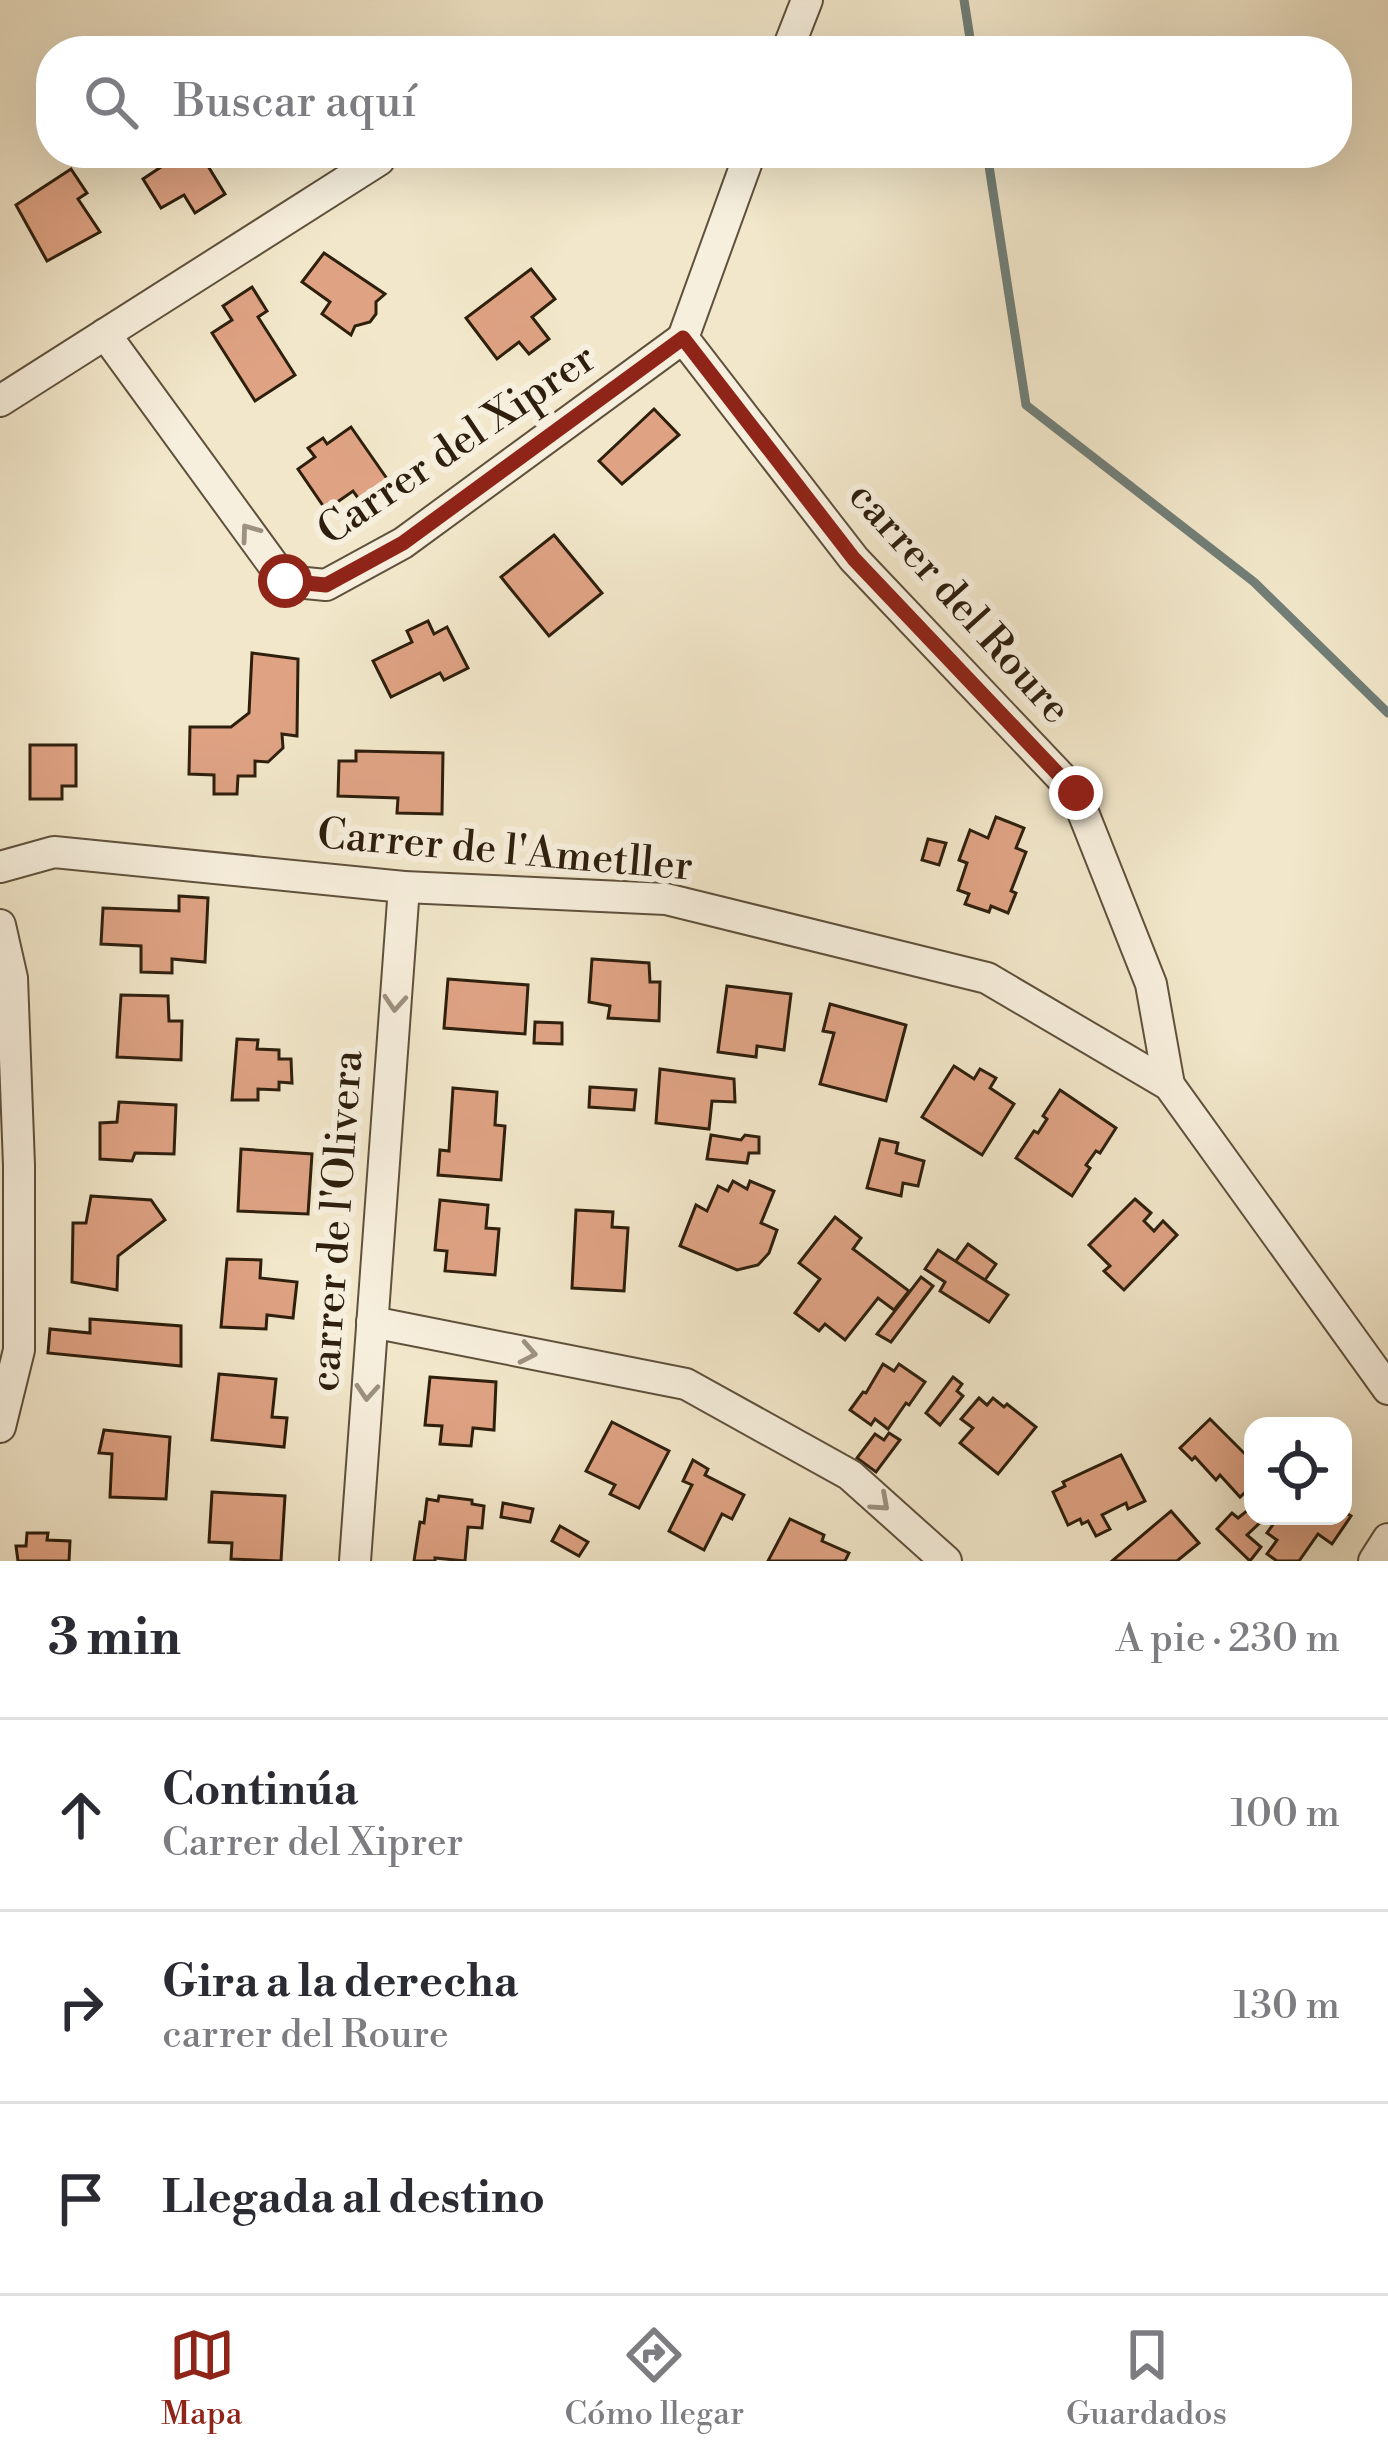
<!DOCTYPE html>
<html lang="es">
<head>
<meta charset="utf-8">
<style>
	body { margin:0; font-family:"Libre Bodoni",serif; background:#f2f2f3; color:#2b2b33 }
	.controls { position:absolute; right:36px; bottom:36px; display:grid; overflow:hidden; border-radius:24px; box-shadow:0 12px 48px #0002 }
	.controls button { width:108px; height:108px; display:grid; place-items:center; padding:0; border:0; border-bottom:3px solid #e1e1e2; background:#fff; color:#2b2b33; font:60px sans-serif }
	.stop { position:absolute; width:36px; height:36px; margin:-27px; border:9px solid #8f2418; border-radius:50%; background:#fff }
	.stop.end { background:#8f2418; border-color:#fff; box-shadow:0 3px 12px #0008 }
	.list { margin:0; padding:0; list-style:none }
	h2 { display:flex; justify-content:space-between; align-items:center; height:156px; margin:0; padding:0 48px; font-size:51px }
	h2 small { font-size:39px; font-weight:400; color:#7c7c81 }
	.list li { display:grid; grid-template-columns:78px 1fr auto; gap:36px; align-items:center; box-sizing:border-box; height:192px; padding:0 48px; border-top:3px solid #e1e1e2 }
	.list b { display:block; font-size:45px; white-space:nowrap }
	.list p { margin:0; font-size:39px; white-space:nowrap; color:#7c7c81 }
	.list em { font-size:39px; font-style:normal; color:#7c7c81 }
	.icon { flex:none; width:66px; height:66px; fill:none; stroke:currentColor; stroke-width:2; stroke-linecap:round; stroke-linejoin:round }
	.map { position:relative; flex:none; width:1388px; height:1561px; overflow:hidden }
	.search { position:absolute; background:#fff; box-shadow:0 12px 48px #0002; left:36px; right:36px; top:36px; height:132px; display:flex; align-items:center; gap:30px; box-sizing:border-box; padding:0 42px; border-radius:48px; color:#7c7c81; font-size:45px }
	.sheet { height:732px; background:#fff }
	nav { display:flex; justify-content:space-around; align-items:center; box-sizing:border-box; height:168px; border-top:3px solid #e1e1e2; background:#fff; font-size:33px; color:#7c7c81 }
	nav a { display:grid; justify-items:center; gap:6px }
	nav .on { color:#8f2418 }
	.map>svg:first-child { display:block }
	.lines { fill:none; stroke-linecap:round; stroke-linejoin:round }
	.stream { stroke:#717e77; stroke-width:9 }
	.building { fill:#dfa384; stroke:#2e1f0d; stroke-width:3 }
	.minor-casing { stroke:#5f513c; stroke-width:34 }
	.minor { stroke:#f7efdd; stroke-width:30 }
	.oneway { stroke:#9d917f }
	.route { stroke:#8f2418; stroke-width:15 }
	.labels { text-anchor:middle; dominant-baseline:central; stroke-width:12; stroke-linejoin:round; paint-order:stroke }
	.street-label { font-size:42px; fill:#2e1f0d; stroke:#f7efdd }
</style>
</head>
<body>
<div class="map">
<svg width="1388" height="1561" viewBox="0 0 1388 1561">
	<rect width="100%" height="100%" fill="#f2e7ca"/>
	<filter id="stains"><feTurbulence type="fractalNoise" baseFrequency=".00167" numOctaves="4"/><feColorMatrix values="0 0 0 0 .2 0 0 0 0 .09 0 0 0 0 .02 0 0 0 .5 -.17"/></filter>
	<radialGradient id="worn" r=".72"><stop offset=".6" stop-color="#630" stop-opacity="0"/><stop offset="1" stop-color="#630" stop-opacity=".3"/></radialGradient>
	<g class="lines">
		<g class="stream">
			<path d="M964 0 972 51"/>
			<path d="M987 153 1026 405 1254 582 1388 713"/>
		</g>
	</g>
	<g class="building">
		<path d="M182 153H200L225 194 195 213 184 195 161 208 143 179Z"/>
		<path d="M71 169 87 193 78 199 100 232 47 261 16 205Z"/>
		<path d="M324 253 385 294 376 302V314L370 322 355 326 351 335 322 314 330 302 302 282Z"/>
		<path d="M531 269 555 299 532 317 549 339 529 354 519 342 497 359 466 318Z"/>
		<path d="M252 287 267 311 258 317 295 375 255 401 212 333 232 320 223 306Z"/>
		<path d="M654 409 679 435 622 484 599 461Z"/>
		<path d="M351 427 390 483 361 502 353 491 326 510 298 469 315 457 308 448 323 438 327 444Z"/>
		<path d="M554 535 602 593 549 636 501 577Z"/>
		<path d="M428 621 434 634 447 627 468 668 444 680 440 673 391 697 373 661 412 642 407 631Z"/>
		<path d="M252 653 298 659 297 736 282 734 283 748 268 762 255 761V776H238L237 794H214V775L189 774 190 727H231L249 713Z"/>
		<path d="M30 745H76V786H62V799H30Z"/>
		<path d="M356 751 443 753 442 814 397 813 398 798 338 796 339 761H356Z"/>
		<path d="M996 817 1024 828 1016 848 1026 852 1011 891 1016 893 1008 913 991 906 989 912 965 904 969 894 958 890 967 863 959 860 970 830 988 838Z"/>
		<path d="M928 839 946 843 939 865 922 860Z"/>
		<path d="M179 896 208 898 205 962 172 959V973L141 972V946L101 944 103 908 179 911Z"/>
		<path d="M592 959 649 963 650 982H660L659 1021 608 1018 610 1006 589 1002Z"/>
		<path d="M448 979 528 985 525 1034 444 1028Z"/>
		<path d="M727 986 791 994 784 1050 757 1046 756 1057 718 1052Z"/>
		<path d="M121 995 168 996 169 1021H182L181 1060 117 1057Z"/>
		<path d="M830 1004 906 1025 886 1101 820 1084 834 1033 823 1031Z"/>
		<path d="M535 1022 562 1023V1044L534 1043Z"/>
		<path d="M237 1039 258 1040 257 1049 279 1050V1059H291L292 1083 279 1082V1090L258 1089V1100H232Z"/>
		<path d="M954 1066 974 1079 980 1069 996 1078 990 1088 1014 1104 982 1155 922 1117Z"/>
		<path d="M660 1069 734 1079 735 1102 712 1101 709 1129 656 1123Z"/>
		<path d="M590 1087 636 1090 634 1110 589 1107Z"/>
		<path d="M453 1088 497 1092 495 1125 505 1126 501 1180 438 1175 440 1150 449 1151Z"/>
		<path d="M1060 1090 1116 1128 1100 1153 1096 1151 1086 1165 1090 1168 1072 1196 1016 1158 1034 1131 1038 1133 1047 1119 1043 1116Z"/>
		<path d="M119 1102 176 1105 174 1154 135 1153 132 1161 100 1159V1123L117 1122Z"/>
		<path d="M711 1135 741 1140 745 1135 759 1137V1153H749L747 1163 707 1159Z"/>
		<path d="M880 1139 898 1143 896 1153 924 1161 918 1186 903 1183 901 1196 867 1188Z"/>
		<path d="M241 1149 312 1154 308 1214 238 1211Z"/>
		<path d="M733 1181 747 1189 750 1181 774 1191 761 1223 777 1230 769 1253 758 1265 737 1270 680 1246 696 1205 707 1211 718 1186 728 1191Z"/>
		<path d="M91 1196 151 1200 165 1220 118 1256 117 1290 72 1282 73 1223H86Z"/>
		<path d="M1135 1199 1151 1213 1144 1221 1154 1231 1163 1221 1177 1235 1124 1290 1104 1271 1110 1266 1089 1245Z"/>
		<path d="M440 1200 488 1205 486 1228 499 1229 495 1275 445 1271 447 1251 435 1250Z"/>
		<path d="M576 1210 613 1212 612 1227 628 1228 624 1291 572 1288Z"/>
		<path d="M835 1217 861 1238 853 1249 909 1291 894 1310 878 1298 845 1340 825 1324 819 1331 795 1313 820 1279 799 1263Z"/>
		<path d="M968 1244 996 1264 985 1280 955 1262Z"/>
		<path d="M938 1250 1008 1295 989 1322 940 1291 945 1282 925 1269Z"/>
		<path d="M227 1259 261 1260 260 1278 297 1282 293 1318 267 1315 266 1329 221 1327Z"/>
		<path d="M921 1277 933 1286 891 1342 877 1334Z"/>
		<path d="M90 1319 181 1326V1366L48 1353 50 1329 90 1333Z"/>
		<path d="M883 1364 894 1371 899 1364 925 1382 909 1405 906 1403 888 1429 875 1419 871 1425 850 1410 863 1392 866 1393Z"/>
		<path d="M219 1374 276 1379 272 1417 287 1418 284 1447 212 1440Z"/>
		<path d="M430 1377 496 1382 494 1430 473 1428 471 1446 440 1444 442 1426 425 1425Z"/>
		<path d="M953 1377 962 1384 957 1391 963 1396 940 1425 926 1413Z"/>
		<path d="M979 1398 987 1405 993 1398 1004 1407 1007 1404 1036 1427 998 1474 960 1443 973 1428 961 1419Z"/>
		<path d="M1210 1419 1244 1453 1253 1444V1485L1240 1497 1220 1475 1216 1480 1195 1457 1192 1460 1180 1448Z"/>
		<path d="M612 1422 669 1451 639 1508 610 1494 615 1485 586 1471Z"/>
		<path d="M104 1430 170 1437 166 1499 110 1497 112 1454 99 1453Z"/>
		<path d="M889 1433 900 1440 876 1472 857 1458 875 1434 884 1440Z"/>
		<path d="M1121 1455 1145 1501 1128 1509 1126 1503 1102 1515 1110 1529 1096 1536 1088 1521 1082 1524 1080 1519 1068 1525 1053 1492 1065 1486 1063 1482Z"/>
		<path d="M693 1460 708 1469 705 1475 744 1495 732 1519 722 1514 704 1550 669 1531 692 1485 683 1481Z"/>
		<path d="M212 1492 285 1496 281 1561 231 1559 232 1543 209 1542Z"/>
		<path d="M439 1496 472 1500V1504L484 1506 482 1528 468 1527 465 1561 435 1558V1561H414L420 1522 424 1523 427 1499 438 1501Z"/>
		<path d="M503 1503 533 1509 530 1522 501 1517Z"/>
		<path d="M1248 1510 1253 1516H1267L1247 1535 1261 1547 1250 1561 1217 1529 1232 1513 1238 1518Z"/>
		<path d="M1171 1511 1199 1543 1177 1561H1112Z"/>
		<path d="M1343 1511 1351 1516 1332 1544 1318 1534 1299 1561H1277L1267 1554 1277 1540 1267 1533 1279 1516H1343Z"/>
		<path d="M790 1519 824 1535 822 1541 849 1553 845 1561H768Z"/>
		<path d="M560 1526 588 1542 579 1556 552 1541Z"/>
		<path d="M27 1533H48L47 1540 70 1541 69 1561H18L16 1546H26Z"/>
	</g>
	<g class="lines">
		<defs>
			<g id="minor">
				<path d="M787 51 807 0"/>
				<path d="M105 334 285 581 326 585 403 543 683 338"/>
				<path d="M683 338 854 559 1075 792 1151 984 1169 1085"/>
				<path d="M683 338 750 153"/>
				<path d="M0 401 379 160"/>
				<path d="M0 867 54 852 404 887 666 899 987 978 1169 1085 1388 1389"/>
				<path d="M0 925 12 978 19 1165V1350L0 1427"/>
				<path d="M372 1322 686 1384 850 1475 946 1561"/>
				<path d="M355 1561 404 887"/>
				<path d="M1374 1561 1388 1539"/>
			</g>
		</defs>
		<use href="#minor" class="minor-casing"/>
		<use href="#minor" class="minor"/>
	</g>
	<defs><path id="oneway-chevron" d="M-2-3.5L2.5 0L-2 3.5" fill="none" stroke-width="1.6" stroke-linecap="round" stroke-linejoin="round" transform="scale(3)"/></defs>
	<g class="oneway">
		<use href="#oneway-chevron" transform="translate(249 532) rotate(-126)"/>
		<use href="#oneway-chevron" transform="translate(395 1003) rotate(94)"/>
		<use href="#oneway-chevron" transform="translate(528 1353) rotate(11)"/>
		<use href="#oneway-chevron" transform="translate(367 1392) rotate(94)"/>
		<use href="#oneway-chevron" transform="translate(881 1503) rotate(42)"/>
	</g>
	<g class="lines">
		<path class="route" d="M285 581 326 585 403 543 683 338 854 559 1076 793"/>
	</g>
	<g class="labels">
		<g class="street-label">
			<text transform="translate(457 445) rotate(-34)">Carrer del Xiprer</text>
			<text transform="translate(959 603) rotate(48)">carrer del Roure</text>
			<text transform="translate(505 851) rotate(5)">Carrer de l'Ametller</text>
			<text transform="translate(337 1221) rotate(-86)">carrer de l'Olivera</text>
		</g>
	</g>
	<rect width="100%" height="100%" filter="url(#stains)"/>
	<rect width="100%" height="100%" fill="url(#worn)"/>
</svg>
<div class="controls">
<button><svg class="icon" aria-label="locate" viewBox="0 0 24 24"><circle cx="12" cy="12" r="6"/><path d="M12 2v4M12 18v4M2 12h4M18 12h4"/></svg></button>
</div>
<div class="stop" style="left:285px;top:581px"></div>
<div class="stop end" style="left:1076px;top:793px"></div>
<div class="search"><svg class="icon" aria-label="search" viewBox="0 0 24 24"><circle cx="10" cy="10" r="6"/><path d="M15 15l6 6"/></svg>Buscar aquí</div>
</div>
<section class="sheet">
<h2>3 min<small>A pie · 230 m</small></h2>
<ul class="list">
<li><svg class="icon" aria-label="ahead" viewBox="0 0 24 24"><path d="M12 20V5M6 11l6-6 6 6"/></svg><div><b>Continúa</b><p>Carrer del Xiprer</p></div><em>100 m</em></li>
<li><svg class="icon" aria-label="right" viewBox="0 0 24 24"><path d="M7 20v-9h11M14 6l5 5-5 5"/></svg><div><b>Gira a la derecha</b><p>carrer del Roure</p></div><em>130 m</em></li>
<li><svg class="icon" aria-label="arrive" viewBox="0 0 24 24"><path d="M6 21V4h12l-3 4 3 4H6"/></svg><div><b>Llegada al destino</b></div></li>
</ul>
</section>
<nav>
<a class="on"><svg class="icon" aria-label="map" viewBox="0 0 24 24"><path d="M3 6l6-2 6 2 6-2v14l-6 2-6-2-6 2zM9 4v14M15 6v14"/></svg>Mapa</a>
<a><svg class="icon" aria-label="directions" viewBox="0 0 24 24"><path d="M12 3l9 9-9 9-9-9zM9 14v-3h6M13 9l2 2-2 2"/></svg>Cómo llegar</a>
<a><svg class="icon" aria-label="saved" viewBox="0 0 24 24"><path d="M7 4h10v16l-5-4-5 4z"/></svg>Guardados</a>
</nav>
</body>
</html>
